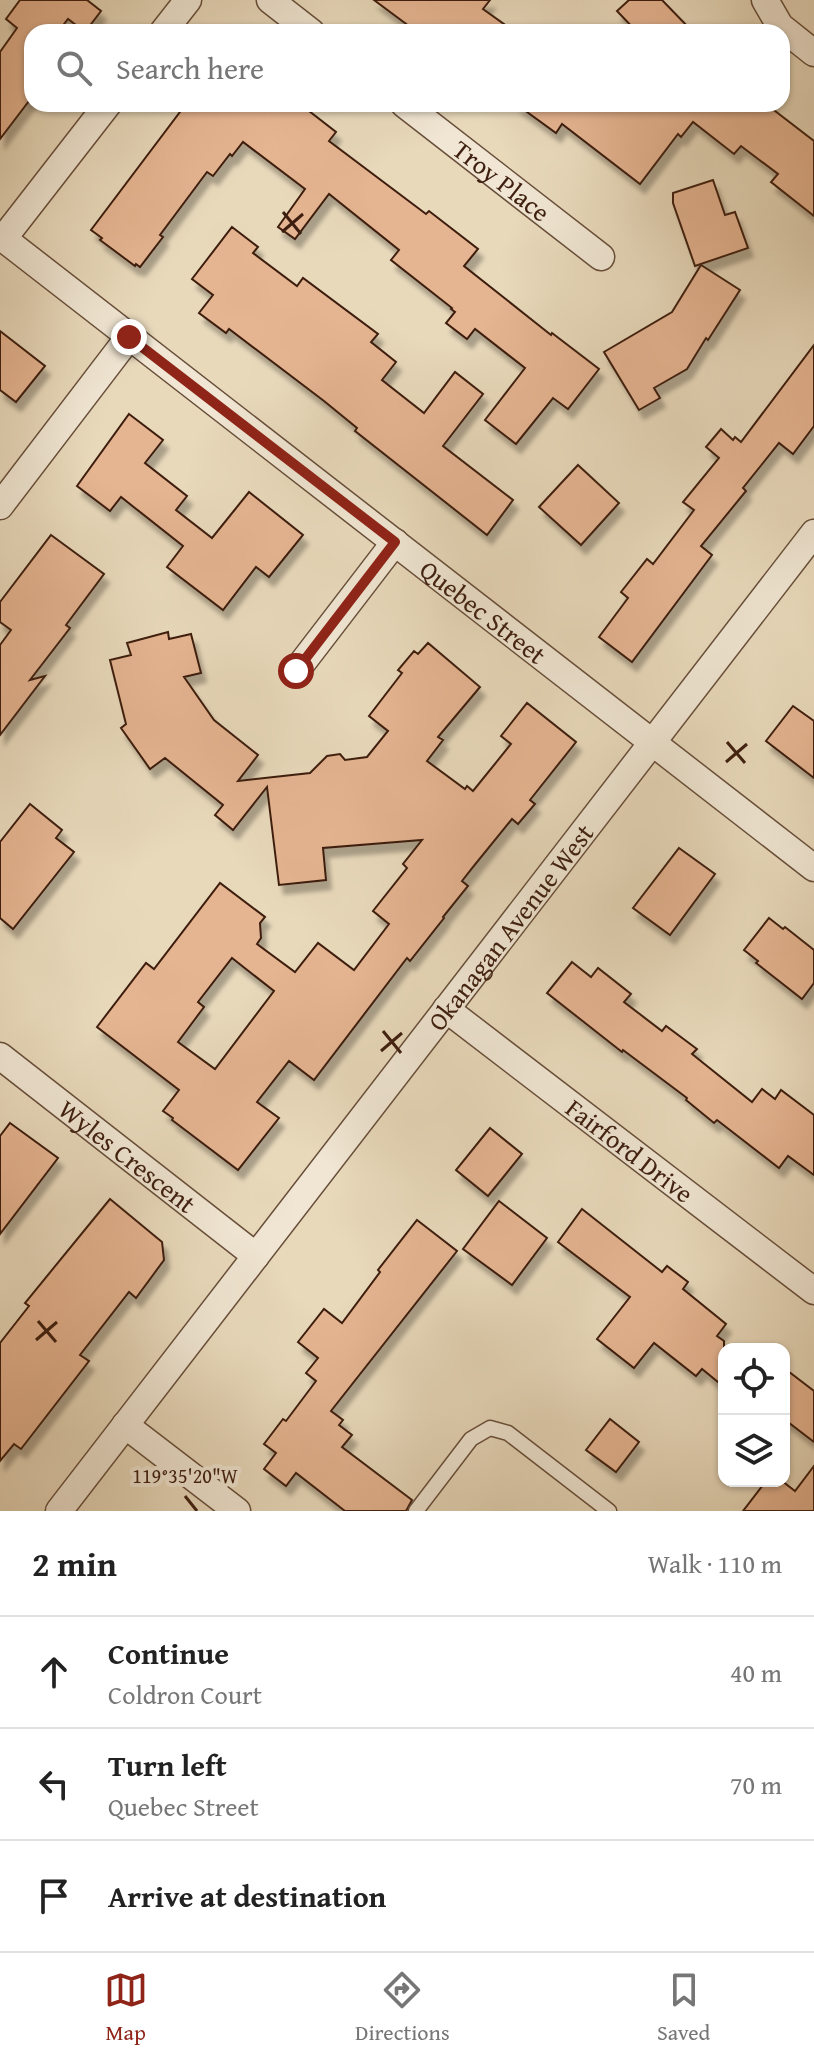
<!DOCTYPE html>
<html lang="en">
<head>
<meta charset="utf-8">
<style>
	body { margin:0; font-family:"Gentium Book Plus",serif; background:#f6f6f6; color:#222 }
	.controls { position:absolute; right:24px; bottom:24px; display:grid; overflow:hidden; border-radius:16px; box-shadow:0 2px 6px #0004 }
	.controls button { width:72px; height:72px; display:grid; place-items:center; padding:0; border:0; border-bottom:2px solid #e0e0e0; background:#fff; color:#222; font:40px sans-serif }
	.stop { position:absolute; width:24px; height:24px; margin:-18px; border:6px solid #8f2418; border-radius:50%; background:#fff }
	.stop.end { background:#8f2418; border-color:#fff; box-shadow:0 2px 8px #0008 }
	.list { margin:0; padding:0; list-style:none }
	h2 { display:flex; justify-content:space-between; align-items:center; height:104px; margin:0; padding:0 32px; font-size:34px }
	h2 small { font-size:26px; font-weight:400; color:#767676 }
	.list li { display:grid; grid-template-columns:52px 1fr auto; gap:24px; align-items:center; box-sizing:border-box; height:112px; padding:0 32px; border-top:2px solid #e0e0e0 }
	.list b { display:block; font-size:30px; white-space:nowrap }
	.list p { margin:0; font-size:26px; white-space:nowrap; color:#767676 }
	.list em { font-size:26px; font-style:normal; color:#767676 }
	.icon { flex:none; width:44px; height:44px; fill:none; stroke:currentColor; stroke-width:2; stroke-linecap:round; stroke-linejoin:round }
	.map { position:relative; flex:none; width:814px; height:1511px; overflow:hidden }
	.search { position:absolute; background:#fff; box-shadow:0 2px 6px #0004; left:24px; right:24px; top:24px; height:88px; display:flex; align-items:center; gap:20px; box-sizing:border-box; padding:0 28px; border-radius:24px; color:#767676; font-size:30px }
	.sheet { height:440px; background:#fff }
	nav { display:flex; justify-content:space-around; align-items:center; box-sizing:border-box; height:112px; border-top:2px solid #e0e0e0; background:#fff; font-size:22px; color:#767676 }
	nav a { display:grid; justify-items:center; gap:4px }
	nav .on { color:#8f2418 }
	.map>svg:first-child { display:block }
	.building { fill:#e5b491; stroke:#3e1f0f; stroke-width:2; fill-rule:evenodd; filter:url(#shadow) }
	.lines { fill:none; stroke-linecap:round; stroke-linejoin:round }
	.lane-casing { stroke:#684e3a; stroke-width:17 }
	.street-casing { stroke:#684e3a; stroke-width:29 }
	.lane { stroke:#f0e6d3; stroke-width:14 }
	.street { stroke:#f0e6d3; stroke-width:26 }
	.route { stroke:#8f2418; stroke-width:10 }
	.ticks { fill:none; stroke:#3e1f0f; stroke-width:3 }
	.labels { text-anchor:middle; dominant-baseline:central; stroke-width:8; stroke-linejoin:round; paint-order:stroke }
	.street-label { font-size:26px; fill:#3e1f0f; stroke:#f0e6d3 }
	.ticks-label { font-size:20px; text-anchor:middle; fill:#3e1f0f; stroke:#f0e6d3; stroke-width:8; stroke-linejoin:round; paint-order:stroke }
</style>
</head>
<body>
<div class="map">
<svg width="814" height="1511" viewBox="0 0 814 1511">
	<defs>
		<filter id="shadow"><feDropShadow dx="5" dy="9" stdDeviation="2" flood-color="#0004"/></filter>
	</defs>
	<rect width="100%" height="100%" fill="#e8d9bb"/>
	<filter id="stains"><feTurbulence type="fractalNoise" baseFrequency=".0025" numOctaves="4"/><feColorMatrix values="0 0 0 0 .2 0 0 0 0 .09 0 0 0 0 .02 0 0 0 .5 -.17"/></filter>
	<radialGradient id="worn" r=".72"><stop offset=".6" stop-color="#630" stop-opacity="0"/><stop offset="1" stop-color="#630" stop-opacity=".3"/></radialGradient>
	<g class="building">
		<path d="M20 0H87L101 11 85 32 68 19 58 32H32V97L0 139V52L17 28 6 19Z"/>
		<path d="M374 0H490L483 9 515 32H417Z"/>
		<path d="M629 0H662L693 32H637L617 11Z"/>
		<path d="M186 104H300L336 132 329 141 426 214 429 211 478 249 464 266 551 335 552 333 599 369 568 409 553 398 516 444 485 420 525 368 475 329 467 339 446 323 455 312 451 309 452 308 391 260 399 250 329 194 295 239 278 227 305 189 243 142 232 156 230 154 213 176 207 172 160 235 163 237 140 267 136 264 135 266 100 240 102 238 91 230Z"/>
		<path d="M516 104H766L814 141V216L771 182 778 174 741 146 734 154 693 122 681 137 678 134 640 184 562 124 556 133Z"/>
		<path d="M713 180 725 215 735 212 748 248 695 266 673 203V193Z"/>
		<path d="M232 227 258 247 253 253 297 286 303 278 378 334 371 342 396 362 382 380 424 413 455 372 483 394 443 446 513 500 487 535 355 431 357 428 324 401 229 329 226 333 199 313 213 295 192 279Z"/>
		<path d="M701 265 740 290 708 340 706 338 687 369 654 388 660 398 639 410 604 352 672 312Z"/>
		<path d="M0 331 45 366 16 402 0 390Z"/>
		<path d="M814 345V426L793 454 779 443 743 488 746 491 701 546 712 555 632 662 599 637 628 598 621 592 647 559 653 564 694 510 683 502 719 458 706 447 721 429 733 440 735 437 741 442Z"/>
		<path d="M129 414 163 440 145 463 187 496 176 510 212 538 249 492 303 535 269 577 256 567 223 610 167 567 183 546 121 497 110 511 77 486Z"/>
		<path d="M578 465 619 503 581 545 539 507Z"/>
		<path d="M51 535 104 574 66 625 70 628 30 680 45 676 0 735V645L11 630 0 622V602Z"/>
		<path d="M168 632 169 639 191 634 201 673 184 677 214 720 258 755 238 781 310 773 327 756 340 754 345 760 367 757 388 731 369 716 402 673 398 670 414 651 418 654 428 643 480 687 438 737 443 740 427 761 465 789 467 786 473 791 511 744 501 736 527 703 576 742 530 800 535 804 518 824 512 819 473 867 462 881 468 886 443 917 444 918 410 961 407 958 314 1080 289 1061 257 1102 279 1118 238 1170 172 1120 173 1118 163 1111 179 1090 97 1027 146 963 154 969 220 883 265 917 260 923 261 938 257 944 295 972 318 943 354 970 389 924 373 911 407 868 403 864 422 840 323 848 326 880 279 885 267 787 233 830 215 815 223 805 165 758 150 769 121 728 126 724 110 660 131 655 127 643ZM232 958 274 991 215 1069 178 1042 204 1007 198 1002Z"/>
		<path d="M793 706 814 721V778L766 741Z"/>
		<path d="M30 804 62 830 56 838 74 852 13 929 0 918V842Z"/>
		<path d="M679 848 715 874 670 935 633 908Z"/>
		<path d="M769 918 783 929 785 927 814 950V983L802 999 756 963 758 961 744 950Z"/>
		<path d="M572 962 591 977 598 968 631 994 624 1002 662 1031 666 1026 697 1049 692 1054 752 1102 762 1089 775 1099 781 1090 814 1115V1175L788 1156 779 1168 717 1120 714 1123 686 1100 687 1098 623 1050 622 1052 547 993Z"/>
		<path d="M10 1123 58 1158 0 1234V1136Z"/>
		<path d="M490 1128 522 1154 488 1196 456 1170Z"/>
		<path d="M110 1199 162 1242 164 1260 136 1298 129 1292 80 1355 89 1361 21 1449 14 1444 0 1461V1343L29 1306 25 1303Z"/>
		<path d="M499 1201 547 1238 512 1285 463 1249Z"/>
		<path d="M582 1209 662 1272 667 1266 688 1282 683 1289 726 1324 717 1336 724 1341V1387L702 1369 696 1376 654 1343 634 1368 597 1339 630 1297 558 1242Z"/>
		<path d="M417 1220 457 1251 331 1411 343 1420 339 1425 352 1435 342 1447 412 1500 406 1511H345L296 1473 286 1486 264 1469 276 1453 264 1444 283 1419 286 1421 316 1381 306 1373 318 1358 298 1342 324 1309 342 1323 380 1272 378 1270Z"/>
		<path d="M784 1368 814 1391V1442L784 1419Z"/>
		<path d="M610 1419 639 1442 616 1472 586 1450Z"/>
		<path d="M814 1466V1511H743L766 1481H782L795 1491Z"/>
	</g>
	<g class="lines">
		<defs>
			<path id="lane" d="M416 1511 471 1439 490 1428 508 1433 609 1511"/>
			<g id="street">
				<path d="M270 0 311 32"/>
				<path d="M765 0 780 26 814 53"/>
				<path d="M163 32 188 0"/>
				<path id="s1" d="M404 104 601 257"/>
				<path id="s2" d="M0 236 814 868"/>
				<path d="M3 239 108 104"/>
				<path d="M0 506 129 337"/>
				<path d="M296 671 395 542"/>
				<path id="s3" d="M446 1009 814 1291"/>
				<path id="s4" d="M0 1056 256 1256"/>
				<path d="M125 1425 237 1511"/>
				<path id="s5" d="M59 1511 814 533"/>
			</g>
		</defs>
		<use href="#lane" class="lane-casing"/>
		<use href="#street" class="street-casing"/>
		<use href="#lane" class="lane"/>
		<use href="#street" class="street"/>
	</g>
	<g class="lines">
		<path class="route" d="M129 337 395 542 296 671"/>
	</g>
	<path class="ticks" d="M283 212 301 234M282 232 303 214M727 742 745 763M726 762 747 744M383 1031 401 1053M381 1051 402 1033M38 1321 56 1342M36 1340 57 1322M185 1496 197 1511"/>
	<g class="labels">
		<g class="street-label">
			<text stroke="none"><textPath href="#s1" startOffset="124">Troy Place</textPath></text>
			<text stroke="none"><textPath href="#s2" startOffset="612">Quebec Street</textPath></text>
			<text stroke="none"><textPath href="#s5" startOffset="738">Okanagan Avenue West</textPath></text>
			<text stroke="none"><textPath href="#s3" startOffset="232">Fairford Drive</textPath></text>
			<text stroke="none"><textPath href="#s4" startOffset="162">Wyles Crescent</textPath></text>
		</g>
	</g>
	<g class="ticks-label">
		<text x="185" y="1483">119°35'20"W</text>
	</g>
	<rect width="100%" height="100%" filter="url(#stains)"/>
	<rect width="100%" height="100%" fill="url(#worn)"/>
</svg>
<div class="controls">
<button><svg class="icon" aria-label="locate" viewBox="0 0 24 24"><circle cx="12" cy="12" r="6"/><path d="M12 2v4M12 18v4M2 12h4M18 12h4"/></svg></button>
<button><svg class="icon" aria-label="layers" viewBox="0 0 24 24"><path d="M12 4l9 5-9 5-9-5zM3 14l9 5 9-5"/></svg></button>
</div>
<div class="stop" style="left:296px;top:671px"></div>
<div class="stop end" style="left:129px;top:337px"></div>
<div class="search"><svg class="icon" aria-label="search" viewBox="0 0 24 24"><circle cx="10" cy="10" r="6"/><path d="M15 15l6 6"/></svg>Search here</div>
</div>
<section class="sheet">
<h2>2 min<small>Walk · 110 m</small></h2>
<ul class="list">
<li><svg class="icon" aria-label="ahead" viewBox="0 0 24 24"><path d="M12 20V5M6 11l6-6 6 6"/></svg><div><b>Continue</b><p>Coldron Court</p></div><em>40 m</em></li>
<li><svg class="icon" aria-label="left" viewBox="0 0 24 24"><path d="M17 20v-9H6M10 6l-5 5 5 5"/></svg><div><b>Turn left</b><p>Quebec Street</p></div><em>70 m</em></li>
<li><svg class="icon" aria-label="arrive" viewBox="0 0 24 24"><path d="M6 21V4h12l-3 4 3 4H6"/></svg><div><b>Arrive at destination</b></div></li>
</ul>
</section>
<nav>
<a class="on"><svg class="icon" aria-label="map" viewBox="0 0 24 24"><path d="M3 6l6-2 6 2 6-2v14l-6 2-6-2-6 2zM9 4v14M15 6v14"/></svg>Map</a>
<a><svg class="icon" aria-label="directions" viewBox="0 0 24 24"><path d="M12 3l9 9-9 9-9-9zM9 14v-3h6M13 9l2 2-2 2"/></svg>Directions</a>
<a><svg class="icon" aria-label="saved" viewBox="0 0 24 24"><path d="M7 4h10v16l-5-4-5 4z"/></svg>Saved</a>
</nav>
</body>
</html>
